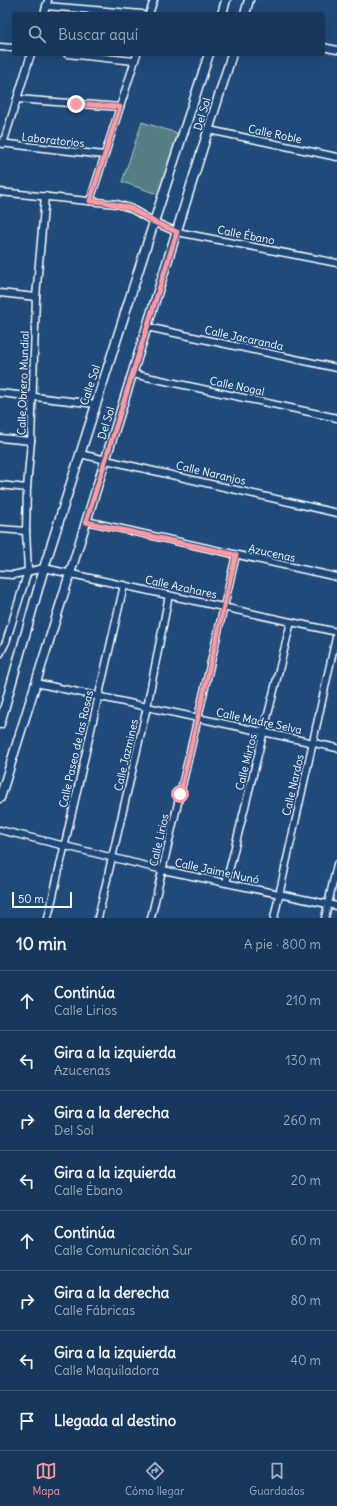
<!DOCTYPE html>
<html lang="es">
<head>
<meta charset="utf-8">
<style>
	body { margin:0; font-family:Delius,sans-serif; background:#203f62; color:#f1f3f6 }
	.scale { position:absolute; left:12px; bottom:10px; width:60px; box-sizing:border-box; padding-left:4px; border:2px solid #fff; border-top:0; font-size:11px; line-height:14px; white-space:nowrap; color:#fff; -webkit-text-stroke:3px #1f4a7a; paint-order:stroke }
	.stop { position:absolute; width:12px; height:12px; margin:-9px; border:3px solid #ff9aa2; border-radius:50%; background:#fff }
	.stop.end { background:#ff9aa2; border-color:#fff; box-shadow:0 1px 4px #0008 }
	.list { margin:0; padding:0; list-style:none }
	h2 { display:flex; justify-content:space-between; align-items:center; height:52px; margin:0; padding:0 16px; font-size:17px }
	h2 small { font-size:13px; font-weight:400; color:#9eacbb }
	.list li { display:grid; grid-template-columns:26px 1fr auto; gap:12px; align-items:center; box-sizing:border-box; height:60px; padding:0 16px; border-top:1px solid #365272 }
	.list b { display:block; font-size:15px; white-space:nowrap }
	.list p { margin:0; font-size:13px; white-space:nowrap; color:#9eacbb }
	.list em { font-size:13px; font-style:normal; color:#9eacbb }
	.icon { flex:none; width:22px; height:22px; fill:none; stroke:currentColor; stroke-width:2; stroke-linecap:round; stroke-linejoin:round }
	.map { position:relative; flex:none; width:337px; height:918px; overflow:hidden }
	.search { position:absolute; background:#17385c; box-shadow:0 4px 16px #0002; left:12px; right:12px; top:12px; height:44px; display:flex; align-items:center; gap:10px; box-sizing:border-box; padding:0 14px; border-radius:4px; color:#9eacbb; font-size:15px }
	.sheet { height:532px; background:#17385c }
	nav { display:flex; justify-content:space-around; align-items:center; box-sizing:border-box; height:56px; border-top:1px solid #365272; background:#17385c; font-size:11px; color:#9eacbb }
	nav a { display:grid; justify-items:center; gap:2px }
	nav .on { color:#ff9aa2 }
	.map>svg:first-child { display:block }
	.green { fill:#577f85; stroke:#abbfc2 }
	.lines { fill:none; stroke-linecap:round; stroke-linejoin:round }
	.minor-casing { stroke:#fff; stroke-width:9 }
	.tertiary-casing { stroke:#fff; stroke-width:11 }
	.minor { stroke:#1f4a7a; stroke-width:6 }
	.tertiary { stroke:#1f4a7a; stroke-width:8 }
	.route { stroke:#ff9aa2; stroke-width:5 }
	.labels { text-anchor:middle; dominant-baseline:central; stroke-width:3.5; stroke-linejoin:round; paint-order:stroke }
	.street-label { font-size:11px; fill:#fff; stroke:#1f4a7a }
</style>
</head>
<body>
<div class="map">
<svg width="337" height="918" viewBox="0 0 337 918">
	<rect width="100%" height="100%" fill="#1f4a7a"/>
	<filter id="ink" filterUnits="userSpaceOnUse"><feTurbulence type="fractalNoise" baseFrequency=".025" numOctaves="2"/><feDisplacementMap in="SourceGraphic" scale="8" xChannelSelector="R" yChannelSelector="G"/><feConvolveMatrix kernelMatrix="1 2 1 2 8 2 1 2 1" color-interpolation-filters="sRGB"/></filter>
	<g filter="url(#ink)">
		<path class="green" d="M142 122 180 134 160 195 122 182Z"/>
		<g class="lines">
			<defs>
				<g id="minor">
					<path d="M46 6 142 14"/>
					<path d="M44 14 48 0"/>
					<path d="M149 14 154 0"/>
					<path d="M0 47 14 48"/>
					<path d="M323 47 337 50"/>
					<path d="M67 54 134 61"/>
					<path d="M17 99 120 107"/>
					<path d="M209 130 337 157"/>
					<path d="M0 143 104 155"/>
					<path d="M3 144 31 54"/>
					<path d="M0 192 117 204 130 208 154 222 177 232 337 263"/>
					<path d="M90 201 137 54"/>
					<path d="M0 293 36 297"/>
					<path d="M147 327 337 368"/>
					<path d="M133 374 337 418"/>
					<path d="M0 393 96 404"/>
					<path d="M0 438 31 441"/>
					<path d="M80 454 337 513"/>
					<path d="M0 485 27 488"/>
					<path d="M86 521 337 577"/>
					<path d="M0 529 26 531"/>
					<path d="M0 574 13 575 44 568 337 632"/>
					<path d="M0 654 6 642 28 571 26 531 27 488 31 441 36 297 45 196"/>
					<path d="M36 683 337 748"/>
					<path d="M0 830 163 870 337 906"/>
					<path d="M226 883 291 622"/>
					<path d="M48 918 124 585"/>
					<path d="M98 918 147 707 169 595"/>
					<path d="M151 918 236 555"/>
					<path d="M274 918 337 633"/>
					<path d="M325 918 337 864"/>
				</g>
				<g id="tertiary">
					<path d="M222 14 226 0"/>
					<path d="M245 14 249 0"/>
					<path d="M0 724 44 568 154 222 209 54"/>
					<path d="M0 798 232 54"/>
				</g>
			</defs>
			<use href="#minor" class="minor-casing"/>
			<use href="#tertiary" class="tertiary-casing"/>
			<use href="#minor" class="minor"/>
			<use href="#tertiary" class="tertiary"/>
		</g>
	</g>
	<g class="lines" filter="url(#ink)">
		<path class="route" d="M76 104 120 107 90 201 104 202 130 208 154 222 177 232 86 522 236 555 180 794"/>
	</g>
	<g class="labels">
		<g class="street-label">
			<text transform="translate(202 114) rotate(-73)">Del Sol</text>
			<text transform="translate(275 134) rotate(12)">Calle Roble</text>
			<text transform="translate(53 140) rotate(6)">Laboratorios</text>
			<text transform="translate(246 235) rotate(11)">Calle Ébano</text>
			<text transform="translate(244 338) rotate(12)">Calle Jacaranda</text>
			<text transform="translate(23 383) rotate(-88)">Calle Obrero Mundial</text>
			<text transform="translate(90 385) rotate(-72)">Calle Sol</text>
			<text transform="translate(237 386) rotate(12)">Calle Nogal</text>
			<text transform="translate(106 423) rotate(-73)">Del Sol</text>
			<text transform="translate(211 473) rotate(13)">Calle Naranjos</text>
			<text transform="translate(272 553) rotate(12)">Azucenas</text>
			<text transform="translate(181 587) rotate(12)">Calle Azahares</text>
			<text transform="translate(259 721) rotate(12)">Calle Madre Selva</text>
			<text transform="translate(76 749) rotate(-77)">Calle Paseo de las Rosas</text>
			<text transform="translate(126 755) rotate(-77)">Calle Jazmines</text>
			<text transform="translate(246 762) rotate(-76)">Calle Mirtos</text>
			<text transform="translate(293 785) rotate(-77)">Calle Nardos</text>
			<text transform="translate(159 840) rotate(-77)">Calle Lirios</text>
			<text transform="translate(217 871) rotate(12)">Calle Jaime Nunó</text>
		</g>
	</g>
</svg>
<div class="scale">50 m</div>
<div class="stop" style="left:180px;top:794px"></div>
<div class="stop end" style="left:76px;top:104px"></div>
<div class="search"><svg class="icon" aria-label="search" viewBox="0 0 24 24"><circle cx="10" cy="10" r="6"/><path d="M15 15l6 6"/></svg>Buscar aquí</div>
</div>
<section class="sheet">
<h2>10 min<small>A pie · 800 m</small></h2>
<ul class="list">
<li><svg class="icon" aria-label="ahead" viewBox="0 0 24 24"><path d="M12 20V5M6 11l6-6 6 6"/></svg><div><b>Continúa</b><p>Calle Lirios</p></div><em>210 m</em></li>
<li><svg class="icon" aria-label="left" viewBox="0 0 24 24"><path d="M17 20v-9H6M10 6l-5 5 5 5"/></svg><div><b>Gira a la izquierda</b><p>Azucenas</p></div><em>130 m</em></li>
<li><svg class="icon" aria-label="right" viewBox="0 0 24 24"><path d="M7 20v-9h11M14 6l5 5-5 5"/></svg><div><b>Gira a la derecha</b><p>Del Sol</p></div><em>260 m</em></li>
<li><svg class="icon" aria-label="left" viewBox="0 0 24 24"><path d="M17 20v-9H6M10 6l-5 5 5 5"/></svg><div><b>Gira a la izquierda</b><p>Calle Ébano</p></div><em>20 m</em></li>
<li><svg class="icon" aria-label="ahead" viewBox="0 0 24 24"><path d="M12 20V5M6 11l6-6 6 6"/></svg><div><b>Continúa</b><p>Calle Comunicación Sur</p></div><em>60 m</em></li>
<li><svg class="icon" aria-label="right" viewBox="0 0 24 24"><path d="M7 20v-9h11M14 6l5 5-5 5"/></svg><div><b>Gira a la derecha</b><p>Calle Fábricas</p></div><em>80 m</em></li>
<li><svg class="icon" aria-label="left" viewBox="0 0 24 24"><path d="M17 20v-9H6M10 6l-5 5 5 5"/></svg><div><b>Gira a la izquierda</b><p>Calle Maquiladora</p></div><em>40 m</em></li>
<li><svg class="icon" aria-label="arrive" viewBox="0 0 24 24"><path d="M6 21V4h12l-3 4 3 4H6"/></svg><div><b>Llegada al destino</b></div></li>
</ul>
</section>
<nav>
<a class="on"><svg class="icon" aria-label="map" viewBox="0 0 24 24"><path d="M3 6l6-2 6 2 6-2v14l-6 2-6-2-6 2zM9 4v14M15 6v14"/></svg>Mapa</a>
<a><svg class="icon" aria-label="directions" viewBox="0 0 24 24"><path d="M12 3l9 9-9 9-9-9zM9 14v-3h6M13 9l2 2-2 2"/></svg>Cómo llegar</a>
<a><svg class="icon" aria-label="saved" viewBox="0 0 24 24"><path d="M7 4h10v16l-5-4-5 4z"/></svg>Guardados</a>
</nav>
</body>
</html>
